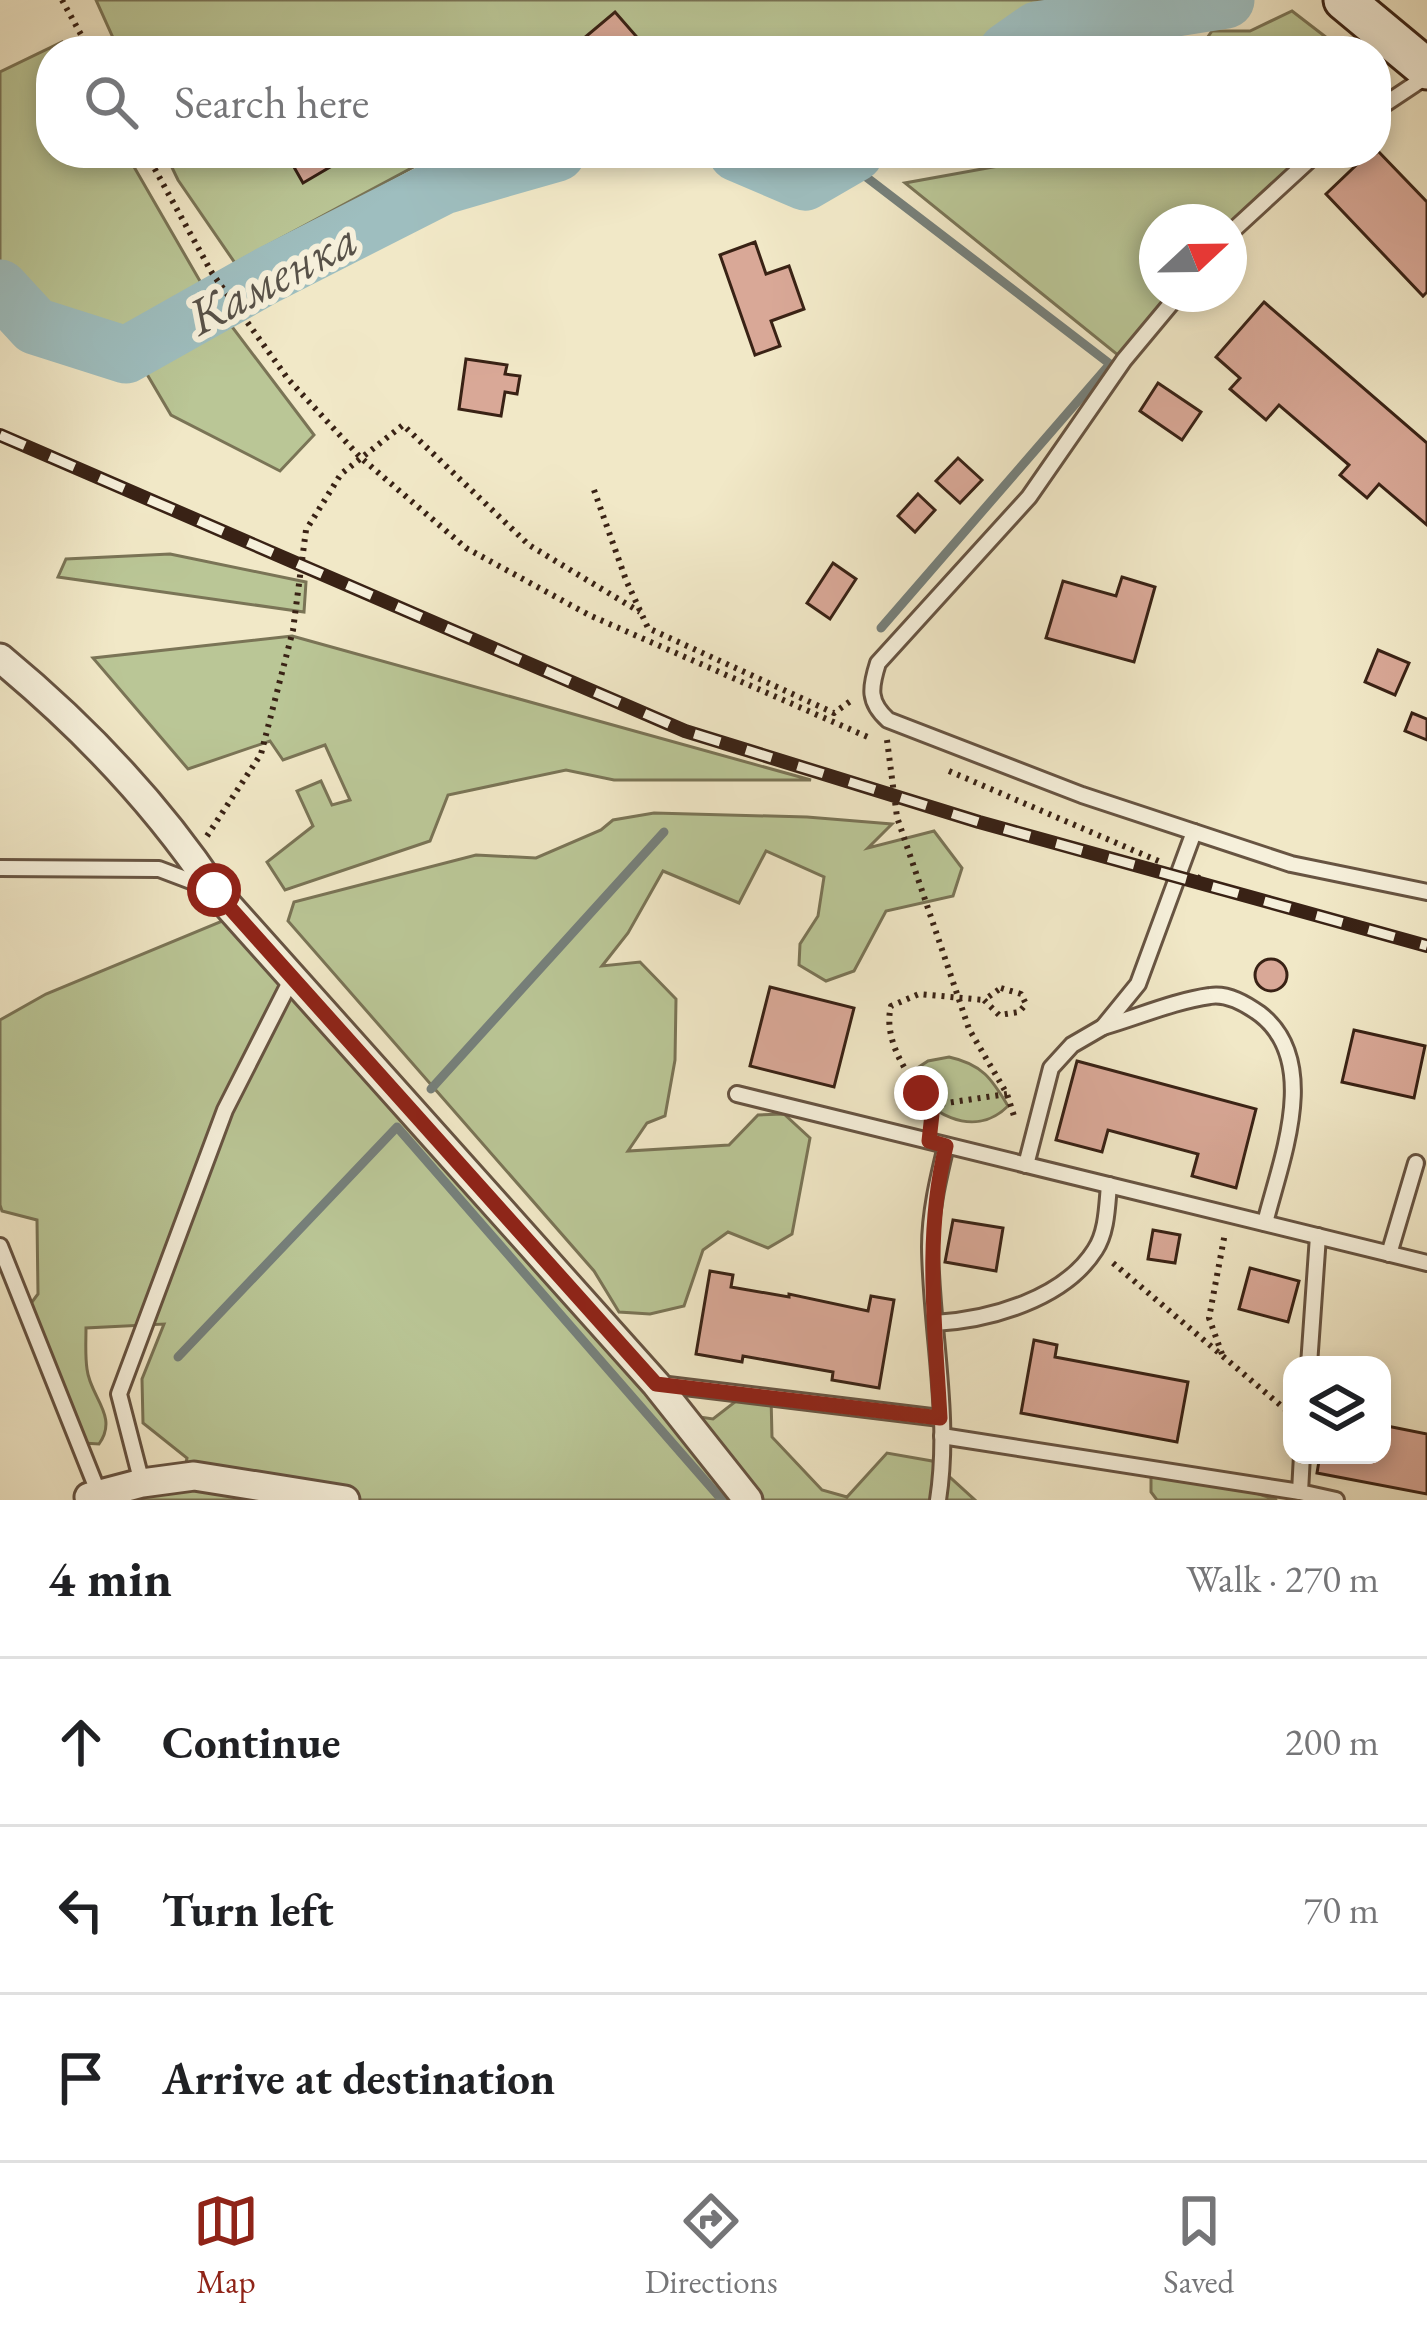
<!DOCTYPE html>
<html lang="en">
<head>
<meta charset="utf-8">
<style>
	body { margin:0; font-family:"EB Garamond",serif; background:#f6f6f6; color:#202124 }
	.controls { position:absolute; right:36px; bottom:36px; display:grid; overflow:hidden; border-radius:24px; box-shadow:0 6px 18px #0003 }
	.controls button { width:108px; height:108px; display:grid; place-items:center; padding:0; border:0; border-bottom:3px solid #e0e0e0; background:#fff; color:#202124; font:60px sans-serif }
	.compass { position:absolute; left:1139px; top:204px; width:108px; height:108px; border-radius:50%; background:#fff; box-shadow:0 6px 18px #0003; rotate:68deg }
	.stop { position:absolute; width:36px; height:36px; margin:-27px; border:9px solid #8f2418; border-radius:50%; background:#fff }
	.stop.end { background:#8f2418; border-color:#fff; box-shadow:0 3px 12px #0008 }
	.list { margin:0; padding:0; list-style:none }
	h2 { display:flex; justify-content:space-between; align-items:center; height:156px; margin:0; padding:0 48px; font-size:51px }
	h2 small { font-size:39px; font-weight:400; color:#757577 }
	.list li { display:grid; grid-template-columns:78px 1fr auto; gap:36px; align-items:center; box-sizing:border-box; height:168px; padding:0 48px; border-top:3px solid #e0e0e0 }
	.list b { display:block; font-size:45px; white-space:nowrap }
	.list em { font-size:39px; font-style:normal; color:#757577 }
	.icon { flex:none; width:66px; height:66px; fill:none; stroke:currentColor; stroke-width:2; stroke-linecap:round; stroke-linejoin:round }
	.map { position:relative; flex:none; width:1427px; height:1500px; overflow:hidden }
	.search { position:absolute; background:#fff; box-shadow:0 6px 18px #0003; left:36px; right:36px; top:36px; height:132px; display:flex; align-items:center; gap:30px; box-sizing:border-box; padding:0 42px; border-radius:48px; color:#757577; font-size:45px }
	.sheet { height:660px; background:#fff }
	nav { display:flex; justify-content:space-around; align-items:center; box-sizing:border-box; height:168px; border-top:3px solid #e0e0e0; background:#fff; font-size:33px; color:#757577 }
	nav a { display:grid; justify-items:center; gap:6px }
	nav .on { color:#8f2418 }
	.map>svg:first-child { display:block }
	.green { fill:#bac696; stroke:#7a7456; stroke-width:3 }
	.lines { fill:none; stroke-linecap:round; stroke-linejoin:round }
	.stream { stroke:#76807b; stroke-width:9 }
	.river { stroke:#9ebebf; stroke-width:57 }
	.building { fill:#d9a897; stroke:#392215; stroke-width:3 }
	.lane-casing { stroke:#675442; stroke-width:20 }
	.street-casing { stroke:#675442; stroke-width:33 }
	.secondary-casing { stroke:#392215; stroke-width:45 }
	.path { stroke:#392215; stroke-width:6; stroke-dasharray:3 6; stroke-linecap:butt }
	.lane { stroke:#f6f0db; stroke-width:14 }
	.street { stroke:#f6f0db; stroke-width:27 }
	.secondary { stroke:#f6f0db; stroke-width:39 }
	.rail-casing { stroke:#392215; stroke-width:14 }
	.rail { stroke:#f6f0db; stroke-width:9; stroke-dasharray:27; stroke-linecap:butt }
	.route { stroke:#8f2418; stroke-width:15 }
	.labels { text-anchor:middle; dominant-baseline:central; stroke-width:12; stroke-linejoin:round; paint-order:stroke }
	.water-label { font-size:51px; font-style:italic; fill:#575148; stroke:#f6f0db }
</style>
</head>
<body>
<div class="map">
<svg width="1427" height="1500" viewBox="0 0 1427 1500">
	<rect width="100%" height="100%" fill="#f1e8c7"/>
	<filter id="stains"><feTurbulence type="fractalNoise" baseFrequency=".00167" numOctaves="4"/><feColorMatrix values="0 0 0 0 .2 0 0 0 0 .09 0 0 0 0 .02 0 0 0 .5 -.17"/></filter>
	<radialGradient id="worn" r=".72"><stop offset=".6" stop-color="#630" stop-opacity="0"/><stop offset="1" stop-color="#630" stop-opacity=".3"/></radialGradient>
	<g class="green">
		<path d="M96 0H1051L973 51H119Z"/>
		<path d="M1292 11 1344 51H1198L1212 31H1250Z"/>
		<path d="M62 42 67 51H51V153H126L208 295 314 435 280 471 171 415 131 347 47 323 0 273V72Z"/>
		<path d="M165 153H459L423 162 235 263 178 180Z"/>
		<path d="M1071 153H1317L1229 234V222H1157V294H1179L1124 360 905 183Z"/>
		<path d="M170 554 306 582 304 612 58 577 66 559Z"/>
		<path d="M292 636 811 780H614L566 770 448 795 430 841 285 890 267 862 313 826 297 791 321 781 332 805 350 800 325 745 283 760 270 741 188 769 93 658Z"/>
		<path d="M654 813 807 817 892 824 868 848 934 831 962 868 953 896 886 911 854 971 826 981 799 965 800 944 818 916 824 877 766 851 739 903 663 871 628 933 602 966 640 962 676 999 675 1060 665 1116 647 1123 628 1151 729 1145 758 1115 784 1114 810 1138 792 1234 768 1248 728 1232 703 1250 684 1306 650 1314 619 1312 594 1271 288 921 294 902 476 855 536 858 601 830 613 820Z"/>
		<path d="M239 914 597 1340 666 1412 713 1419 749 1391 771 1396 772 1437 822 1490 847 1497 887 1453 932 1461 975 1500H121L184 1472 187 1458 143 1423 142 1379 164 1324 86 1328C86 1342 85 1356 87 1369 90 1397 119 1416 99 1444L83 1443 29 1306 38 1294 37 1220 2 1211 0 1205V1020L46 994Z"/>
		<path d="M949 1057C982 1064 992 1079 1008 1106 973 1141 925 1112 905 1076L928 1061Z"/>
		<path d="M1169 1464 1277 1500H1157L1151 1492V1472Z"/>
	</g>
	<g class="lines">
		<g class="stream">
			<path d="M844 160 1110 364 881 628"/>
			<path d="M431 1089 664 832"/>
			<path d="M178 1357 397 1127 722 1500"/>
		</g>
		<g class="river">
			<path d="M1007 51 1037 30 1226 0"/>
			<path d="M737 153 805 182 855 153"/>
			<path d="M0 288 35 326 126 355 268 275 443 186 557 153"/>
		</g>
	</g>
	<g class="building">
		<path d="M615 12 636 36 619 51H583L577 44Z"/>
		<path d="M1376 149 1427 202V292L1423 296 1326 194 1369 153H1376Z"/>
		<path d="M286 153H354L303 183Z"/>
		<path d="M755 242 766 274 789 266 804 309 771 321 780 346 755 355 720 255Z"/>
		<path d="M1264 302 1427 443V525L1379 484 1367 498 1340 475 1349 465 1279 405 1266 420 1230 389 1240 378 1216 357Z"/>
		<path d="M466 359 507 365 505 374 520 376 517 394 505 392 501 416 459 409Z"/>
		<path d="M1158 383 1201 412 1182 440 1140 411Z"/>
		<path d="M958 458 982 480 960 503 936 481Z"/>
		<path d="M918 494 935 510 915 532 898 516Z"/>
		<path d="M833 563 856 579 830 619 807 603Z"/>
		<path d="M1122 577 1155 587 1134 662 1046 638 1063 581 1116 596Z"/>
		<path d="M1378 650 1409 663 1395 695 1365 682Z"/>
		<path d="M1412 713 1427 719V740L1405 731Z"/>
		<circle cx="1271" cy="975" r="16"/>
		<path d="M770 987 854 1008 834 1087 750 1066Z"/>
		<path d="M1354 1030 1425 1046 1414 1098 1342 1082Z"/>
		<path d="M1077 1061 1256 1109 1236 1188 1192 1176 1198 1154 1119 1133 1108 1130 1102 1152 1056 1140Z"/>
		<path d="M953 1220 1003 1228 996 1271 945 1262Z"/>
		<path d="M1153 1230 1180 1235 1175 1263 1148 1259Z"/>
		<path d="M1250 1268 1299 1281 1288 1322 1239 1309Z"/>
		<path d="M710 1271 733 1275 731 1287 789 1297V1294L868 1311 871 1296 894 1300 879 1388 832 1380 833 1372 743 1356 742 1362 696 1354Z"/>
		<path d="M1034 1340 1057 1345 1055 1357 1188 1382 1177 1442 1021 1413Z"/>
		<path d="M1382 1425 1427 1434V1494L1317 1473 1320 1455H1382Z"/>
	</g>
	<g class="lines">
		<defs>
			<g id="lane">
				<path d="M1376 110 1427 76"/>
				<path d="M1229 234 1317 153"/>
				<path d="M1179 294 1124 360 1029 497 878 663C870 688 868 702 888 720L1082 795 1291 864 1427 892"/>
				<path d="M0 868 159 869 204 886"/>
				<path d="M1103 1027C1138 1017 1174 1001 1210 996 1228 993 1246 1004 1260 1014 1322 1062 1280 1162 1265 1223"/>
				<path d="M737 1094 1427 1263"/>
				<path d="M1026 1165 1051 1068 1072 1045 1103 1027 1138 984 1194 832"/>
				<path d="M0 1246 99 1494"/>
				<path d="M1389 1254 1416 1163"/>
				<path d="M935 1323C990 1320 1064 1299 1095 1250 1107 1232 1107 1206 1109 1185"/>
				<path d="M1309 1365 1318 1236"/>
				<path d="M660 1384 940 1418"/>
				<path d="M942 1436 1300 1492"/>
				<path d="M1302 1455 1300 1492 1336 1500"/>
				<path d="M142 1483 119 1394 225 1110 293 976"/>
				<path d="M938 1500C951 1417 931 1331 930 1247 930 1213 938 1179 946 1146"/>
			</g>
			<g id="street">
				<path d="M0 658C81 725 156 803 214 890L656 1384 748 1500"/>
				<path d="M89 1497 142 1483 194 1476 345 1500"/>
			</g>
			<path id="secondary" d="M1344 0 1427 69"/>
		</defs>
		<use href="#lane" class="lane-casing"/>
		<use href="#street" class="street-casing"/>
		<use href="#secondary" class="secondary-casing"/>
		<g class="path">
			<path d="M62 0 90 51"/>
			<path d="M146 153 212 273 288 379 360 457 466 548 589 615 870 738"/>
			<path d="M594 490 626 580 648 628 834 713 852 700"/>
			<path d="M887 740 897 817 969 1029 1007 1094 1014 1116"/>
			<path d="M949 771 1163 863"/>
			<path d="M207 836 261 754 293 630 306 530 341 474 403 425 529 545 640 612"/>
			<path d="M1197 877 1221 888"/>
			<path d="M1001 988 1021 994 1026 1004 1019 1012 999 1015 984 1000Z"/>
			<path d="M933 1105 1007 1094"/>
			<path d="M931 1120 933 1105C910 1081 882 1041 891 1006L919 994 984 1000"/>
			<path d="M1113 1263 1292 1415"/>
			<path d="M1222 1354 1209 1318 1225 1233"/>
		</g>
		<use href="#lane" class="lane"/>
		<use href="#street" class="street"/>
		<use href="#secondary" class="secondary"/>
		<defs>
			<path id="rail" d="M0 435 685 731 979 822 1427 946"/>
		</defs>
		<use href="#rail" class="rail-casing"/>
		<use href="#rail" class="rail"/>
	</g>
	<g class="lines">
		<path class="route" d="M214 890 656 1384 940 1418C935 1326 924 1236 946 1146L929 1141 933 1105 921 1093"/>
	</g>
	<g class="labels">
		<g class="water-label">
			<text transform="translate(272 277) rotate(-28)">Каменка</text>
		</g>
	</g>
	<rect width="100%" height="100%" filter="url(#stains)"/>
	<rect width="100%" height="100%" fill="url(#worn)"/>
</svg>
<div class="controls">
<button><svg class="icon" aria-label="layers" viewBox="0 0 24 24"><path d="M12 4l9 5-9 5-9-5zM3 14l9 5 9-5"/></svg></button>
</div>
<svg class="compass" viewBox="-18 -18 36 36"><path d="M0-13l5 13h-10z" fill="#e53935"/><path d="M0 13l5-13h-10z" fill="#757577"/></svg>
<div class="stop" style="left:214px;top:890px"></div>
<div class="stop end" style="left:921px;top:1093px"></div>
<div class="search"><svg class="icon" aria-label="search" viewBox="0 0 24 24"><circle cx="10" cy="10" r="6"/><path d="M15 15l6 6"/></svg>Search here</div>
</div>
<section class="sheet">
<h2>4 min<small>Walk · 270 m</small></h2>
<ul class="list">
<li><svg class="icon" aria-label="ahead" viewBox="0 0 24 24"><path d="M12 20V5M6 11l6-6 6 6"/></svg><div><b>Continue</b></div><em>200 m</em></li>
<li><svg class="icon" aria-label="left" viewBox="0 0 24 24"><path d="M17 20v-9H6M10 6l-5 5 5 5"/></svg><div><b>Turn left</b></div><em>70 m</em></li>
<li><svg class="icon" aria-label="arrive" viewBox="0 0 24 24"><path d="M6 21V4h12l-3 4 3 4H6"/></svg><div><b>Arrive at destination</b></div></li>
</ul>
</section>
<nav>
<a class="on"><svg class="icon" aria-label="map" viewBox="0 0 24 24"><path d="M3 6l6-2 6 2 6-2v14l-6 2-6-2-6 2zM9 4v14M15 6v14"/></svg>Map</a>
<a><svg class="icon" aria-label="directions" viewBox="0 0 24 24"><path d="M12 3l9 9-9 9-9-9zM9 14v-3h6M13 9l2 2-2 2"/></svg>Directions</a>
<a><svg class="icon" aria-label="saved" viewBox="0 0 24 24"><path d="M7 4h10v16l-5-4-5 4z"/></svg>Saved</a>
</nav>
</body>
</html>
